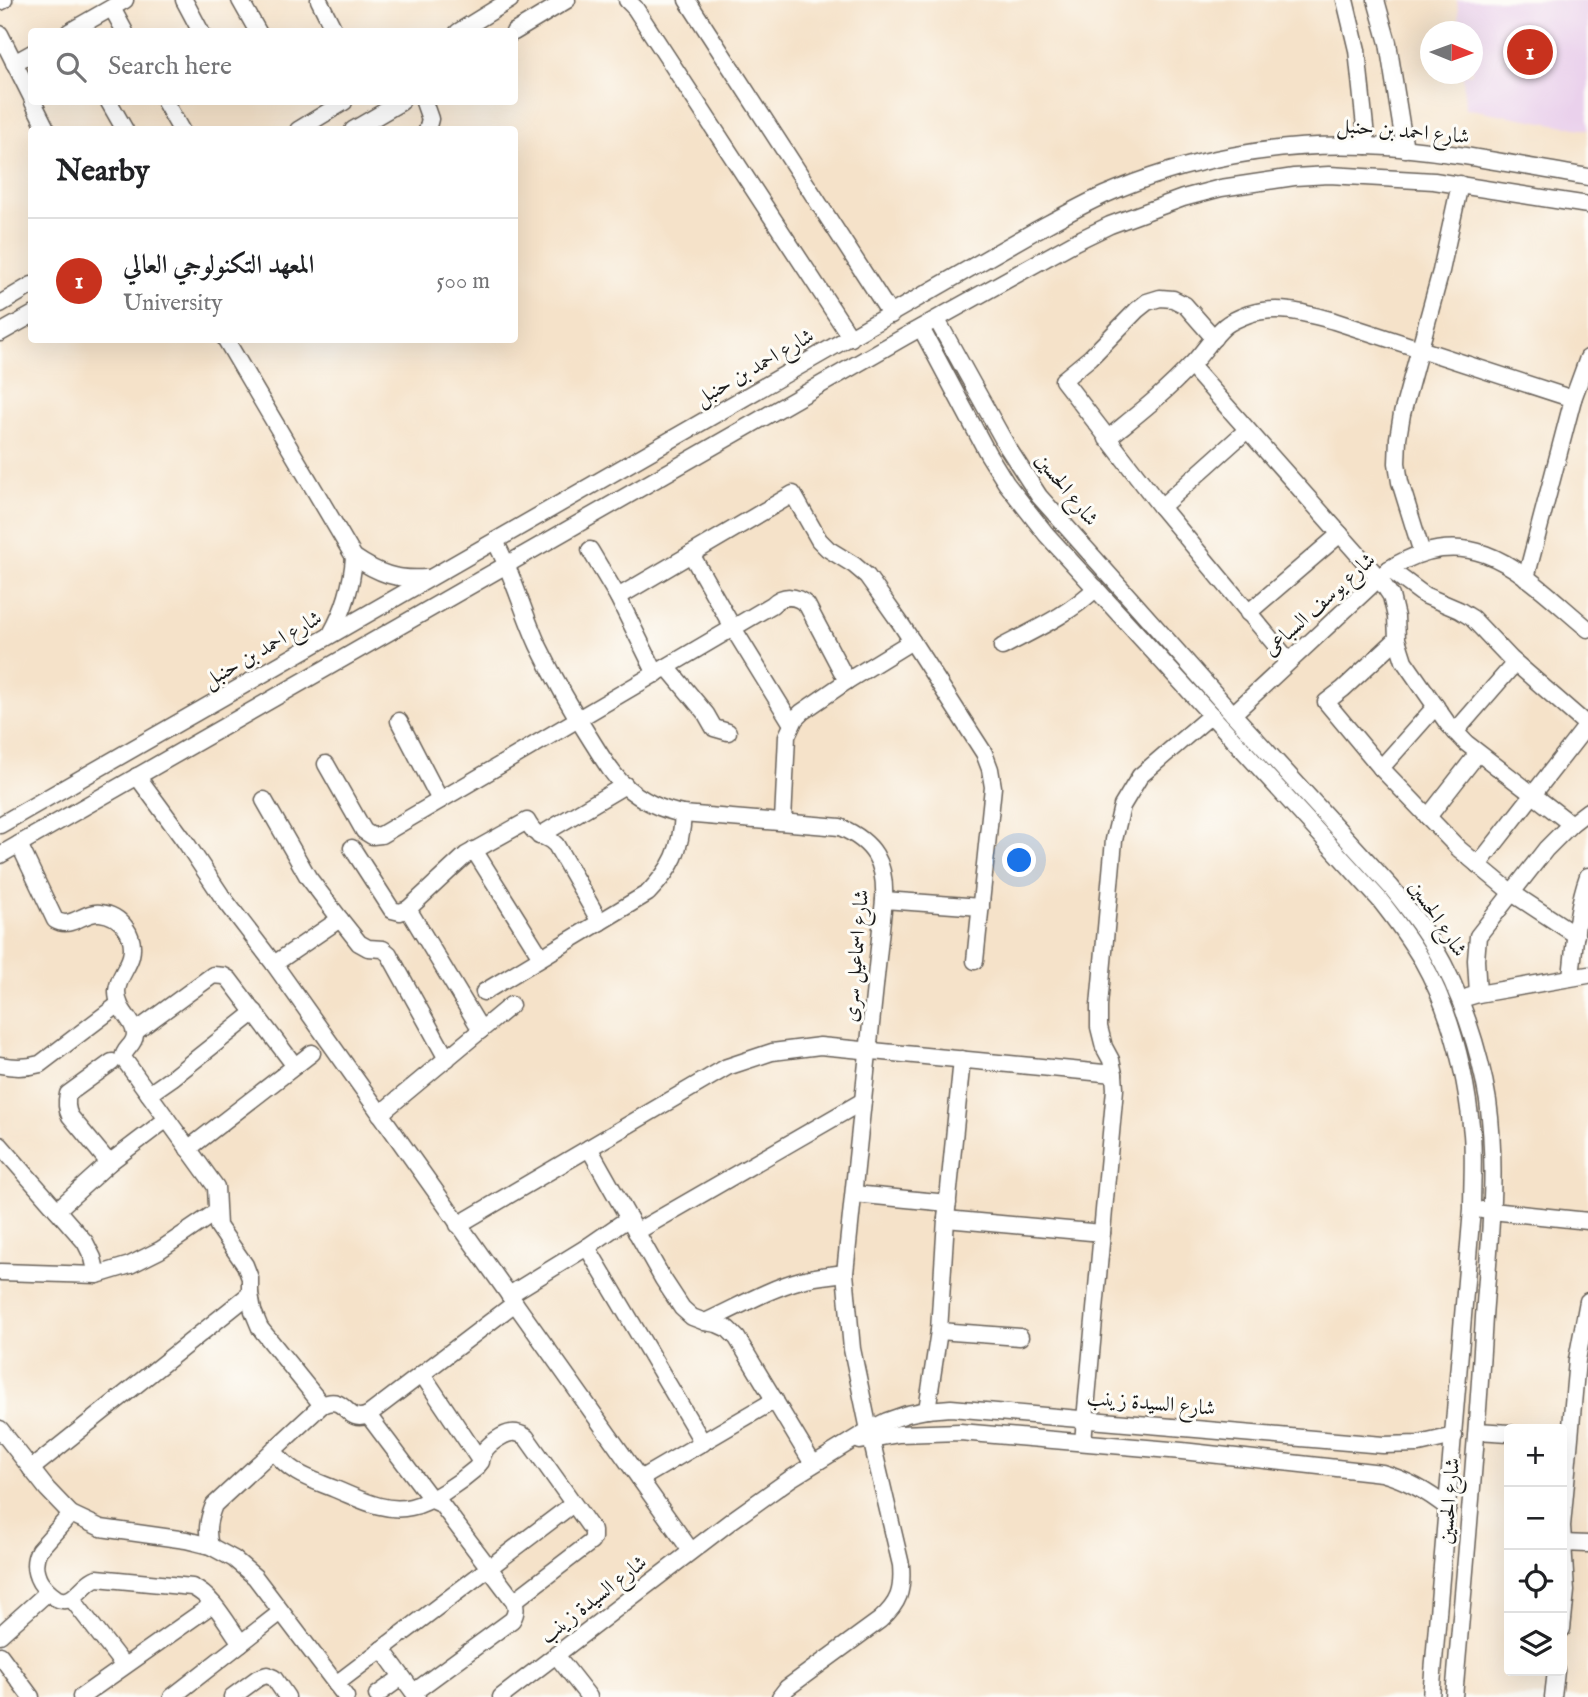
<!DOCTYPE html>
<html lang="en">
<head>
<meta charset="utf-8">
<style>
	body { margin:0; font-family:"IM FELL English",Amiri,serif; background:#f2f2f2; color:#202124 }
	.controls { position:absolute; right:21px; bottom:21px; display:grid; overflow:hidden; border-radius:7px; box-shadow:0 7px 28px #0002 }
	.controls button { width:63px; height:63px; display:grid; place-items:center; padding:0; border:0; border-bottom:2px solid #e0e0e0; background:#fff; color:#202124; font:35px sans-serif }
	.compass { position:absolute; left:1420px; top:21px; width:63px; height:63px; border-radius:50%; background:#fff; box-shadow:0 7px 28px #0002; rotate:91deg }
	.you { position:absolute; left:1020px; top:861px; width:24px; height:24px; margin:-18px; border:5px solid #fff; border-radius:50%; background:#1a73e8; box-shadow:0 0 0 10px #1a73e833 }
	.badge { display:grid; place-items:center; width:46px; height:46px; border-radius:50%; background:#c8321e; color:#fff; font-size:23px; font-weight:700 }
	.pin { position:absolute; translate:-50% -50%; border:4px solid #fff; box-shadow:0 2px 7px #0006 }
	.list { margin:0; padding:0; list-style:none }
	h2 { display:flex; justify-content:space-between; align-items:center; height:91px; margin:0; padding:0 28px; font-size:30px }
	h2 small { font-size:23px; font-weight:400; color:#757577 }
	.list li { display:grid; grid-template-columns:46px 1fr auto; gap:21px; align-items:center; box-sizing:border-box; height:126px; padding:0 28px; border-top:2px solid #e0e0e0 }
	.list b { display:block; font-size:26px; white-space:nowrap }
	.list p { margin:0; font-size:23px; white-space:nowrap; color:#757577 }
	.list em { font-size:23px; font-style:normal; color:#757577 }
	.icon { flex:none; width:38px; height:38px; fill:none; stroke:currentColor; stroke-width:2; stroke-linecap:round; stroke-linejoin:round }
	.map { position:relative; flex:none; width:1588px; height:1697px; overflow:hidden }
	.search { position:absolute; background:#fff; box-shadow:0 7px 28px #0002; left:28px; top:28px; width:490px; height:77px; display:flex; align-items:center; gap:18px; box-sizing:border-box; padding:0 24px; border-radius:7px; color:#757577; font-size:26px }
	.panel { position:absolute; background:#fff; box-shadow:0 7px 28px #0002; left:28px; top:126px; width:490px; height:217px; border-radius:7px }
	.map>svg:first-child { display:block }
	.built { fill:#ead1ec }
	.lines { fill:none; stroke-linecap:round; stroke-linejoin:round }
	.minor-casing { stroke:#686159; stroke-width:19 }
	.minor { stroke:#fff; stroke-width:16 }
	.labels { text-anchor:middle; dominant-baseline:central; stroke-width:6; stroke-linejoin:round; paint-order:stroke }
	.street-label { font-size:21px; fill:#1c1c1c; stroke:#fdfcf7 }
</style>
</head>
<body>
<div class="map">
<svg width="1588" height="1697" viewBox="0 0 1588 1697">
	<rect width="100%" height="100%" fill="#fdfcf7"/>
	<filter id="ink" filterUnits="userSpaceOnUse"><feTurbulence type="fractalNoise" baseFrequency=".0143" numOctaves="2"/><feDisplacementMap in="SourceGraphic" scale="14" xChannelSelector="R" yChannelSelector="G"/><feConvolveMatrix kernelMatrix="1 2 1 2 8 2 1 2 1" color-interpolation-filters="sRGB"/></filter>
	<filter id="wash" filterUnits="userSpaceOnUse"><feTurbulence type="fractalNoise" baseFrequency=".00686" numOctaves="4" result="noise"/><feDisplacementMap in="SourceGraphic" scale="28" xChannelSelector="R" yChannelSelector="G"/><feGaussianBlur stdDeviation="1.57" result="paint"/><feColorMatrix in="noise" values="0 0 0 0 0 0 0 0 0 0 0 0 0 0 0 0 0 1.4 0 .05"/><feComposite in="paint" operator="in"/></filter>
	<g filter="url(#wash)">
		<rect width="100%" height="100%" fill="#f5e2c9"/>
		<path class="built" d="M1457 0H1588V130L1465 108 1463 74H1472V32L1460 31Z"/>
	</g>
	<g filter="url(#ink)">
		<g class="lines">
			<defs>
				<g id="minor">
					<path d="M184 0 201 32"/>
					<path d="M240 0 258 32"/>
					<path d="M319 0 335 32"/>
					<path d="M627 0 635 8 851 338"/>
					<path d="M687 0 891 315"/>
					<path d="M1345 0 1357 50 1367 146"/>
					<path d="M1376 0 1388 43 1405 149"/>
					<path d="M0 2 4 0"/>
					<path d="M112 8 125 32"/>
					<path d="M69 32 125 0"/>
					<path d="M458 32 510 0"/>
					<path d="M514 32 567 0"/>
					<path d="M0 34 32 98"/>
					<path d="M14 63 32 53"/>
					<path d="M33 102 47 130"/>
					<path d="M109 102 125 130"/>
					<path d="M165 102 181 130"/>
					<path d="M424 102 430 119 427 130"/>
					<path d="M298 130 344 102"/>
					<path d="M353 130 401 102"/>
					<path d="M0 304 32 285"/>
					<path d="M937 320 1008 448 1039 496 1233 714 1391 887C1406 906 1422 925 1434 947 1460 990 1480 1051 1488 1101 1498 1172 1489 1246 1484 1317 1477 1444 1465 1570 1454 1697"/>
					<path d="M921 328 988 454 1006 483 1046 534 1379 899C1394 918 1409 938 1422 960 1452 1013 1466 1073 1472 1134 1474 1159 1472 1184 1472 1209L1431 1697"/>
					<path d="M0 333 32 315"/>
					<path d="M1214 338 1185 305 1173 299 1160 298 1147 302 1137 310 1091 357 1063 380 1161 507 1289 661"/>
					<path d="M226 340 354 557C379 574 396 580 426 578"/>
					<path d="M1191 366 1379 578 1391 596 1396 617 1397 639 1404 661 1448 724 1466 743 1571 824"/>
					<path d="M1107 439C1135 416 1164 394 1189 367 1202 355 1211 338 1225 326 1231 321 1241 317 1249 314 1279 305 1305 313 1334 321L1573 399"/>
					<path d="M1161 507 1247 430"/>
					<path d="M495 541C513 574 522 610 538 645 554 678 573 712 593 743 602 757 612 775 625 786 641 800 662 810 683 814L840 827C874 842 886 862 884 900L845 1273 852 1349 869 1430 901 1565C903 1591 899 1603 880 1620L787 1688 780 1697"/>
					<path d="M590 550 618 597 656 674"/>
					<path d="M1422 553 1400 482 1397 463 1398 438 1402 414 1441 271 1460 184"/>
					<path d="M691 554 733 628 792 724"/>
					<path d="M1389 569 1424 595 1459 610 1472 618 1511 659 1588 726"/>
					<path d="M1526 578 1573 399 1588 358"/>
					<path d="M618 597 793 494 819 540 828 549 854 565 867 576 877 590 901 624 984 753 990 769 993 787 975 961"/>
					<path d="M1248 613 1340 534"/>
					<path d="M331 634C345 609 352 586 354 557"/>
					<path d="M1397 639 1343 689 1326 702 1381 768 1459 849 1512 893 1576 935"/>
					<path d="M1002 647C1034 630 1070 614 1096 588"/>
					<path d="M667 667 706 714 714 728 728 732"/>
					<path d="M1233 714 1389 569C1476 516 1524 576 1588 629"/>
					<path d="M399 721 440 800"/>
					<path d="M1455 732 1515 663"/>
					<path d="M326 764 364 831 372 836 381 835 772 605C783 594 796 595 807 605L847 681"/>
					<path d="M1381 768 1436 706"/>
					<path d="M137 776 187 844 221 895 274 964 691 1551"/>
					<path d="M264 800 308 877 340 919 359 943 368 948 383 949 389 954 447 1059"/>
					<path d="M1428 817 1478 753"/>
					<path d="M783 821 787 736 795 719 802 712 847 681 912 641"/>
					<path d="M0 825 1033 232C1057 219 1080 206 1104 195 1186 159 1278 142 1368 146 1442 149 1515 165 1588 177"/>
					<path d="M539 836 625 785"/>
					<path d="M19 844 55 920C72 930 83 911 100 913 121 915 136 935 131 956 128 968 118 977 117 991 117 1013 135 1019 135 1035 134 1046 124 1048 123 1058L216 1187 218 1226 245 1265 250 1278V1294L253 1311 260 1328 322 1405"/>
					<path d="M352 848 392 910 400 912 408 909 466 855 527 821C538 841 544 832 556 845L600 922"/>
					<path d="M474 850 541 957"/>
					<path d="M0 855 904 337 1075 242 1110 225 1183 198 1221 188 1294 177 1329 175 1434 181 1588 205"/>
					<path d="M1478 865 1588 724"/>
					<path d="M884 900 981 907"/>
					<path d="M408 909 481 1030"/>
					<path d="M274 964 340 919"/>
					<path d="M1571 977C1575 943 1576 909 1588 876"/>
					<path d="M484 992 648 893C673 867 681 850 683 814"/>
					<path d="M1478 994 1476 960 1478 936 1546 849 1571 824 1588 811"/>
					<path d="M1468 997 1478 994 1588 975"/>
					<path d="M135 1032 213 975 224 976 229 979 295 1066"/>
					<path d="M0 1065C15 1068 26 1068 40 1064L119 1004"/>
					<path d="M149 1094 172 1078 255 1012"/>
					<path d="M380 1114 511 1005"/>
					<path d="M0 1145 85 1242 93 1258 97 1275"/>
					<path d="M589 1148 663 1279 682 1308 692 1317 705 1322 717 1324 728 1329 737 1338 813 1464"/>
					<path d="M188 1149 312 1053"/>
					<path d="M109 1163 70 1116C66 1108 66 1102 68 1094L112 1062"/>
					<path d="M854 1194 948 1203"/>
					<path d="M57 1210 109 1163 167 1119"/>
					<path d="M1482 1210 1588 1221"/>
					<path d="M946 1219 1102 1233"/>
					<path d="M458 1225 727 1067 772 1052 820 1046 1114 1074"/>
					<path d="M636 1232 863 1101"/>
					<path d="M587 1247 703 1443"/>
					<path d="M0 1272 97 1275 130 1265 160 1250 216 1212"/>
					<path d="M509 1295 587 1247 629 1218"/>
					<path d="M705 1322C736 1308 768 1289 801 1280 816 1276 831 1275 845 1273"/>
					<path d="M939 1331 1020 1337"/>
					<path d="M422 1374 481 1462"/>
					<path d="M927 1410 939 1331 946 1219 962 1059"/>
					<path d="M368 1415 432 1500 441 1504 514 1601C517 1609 516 1614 512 1620L414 1692"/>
					<path d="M0 1429 47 1489 71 1514 101 1528 186 1540 210 1546 234 1559 255 1577 346 1697"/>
					<path d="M1477 1431 1509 1433"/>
					<path d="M860 1441 899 1434 960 1432 1182 1451 1382 1473C1407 1480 1427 1491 1448 1508"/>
					<path d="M1083 1442 1115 1089 1114 1074 1111 1060 1104 1047 1099 1027V1006L1114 840 1122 806 1140 776 1211 715"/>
					<path d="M273 1450C291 1474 308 1478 335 1489 360 1499 384 1513 411 1507 431 1503 460 1482 475 1469 481 1464 481 1457 485 1450 489 1444 503 1434 511 1433 517 1432 521 1434 526 1437L593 1531V1538L591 1542 514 1601"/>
					<path d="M31 1469 250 1294"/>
					<path d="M640 1479 775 1400"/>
					<path d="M71 1514 39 1550C33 1561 34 1571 40 1582 44 1588 50 1594 56 1598 74 1608 82 1582 97 1578L192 1587C214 1597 227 1624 241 1643"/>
					<path d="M1563 1543 1588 1544"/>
					<path d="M210 1546C206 1530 208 1520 214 1505L322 1405C347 1393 345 1425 368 1415L515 1303"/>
					<path d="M72 1599 124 1666"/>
					<path d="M1562 1629 1566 1591 1562 1526 1577 1360 1588 1301"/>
					<path d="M0 1635 48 1592"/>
					<path d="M382 1649 417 1697"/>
					<path d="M0 1655 31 1697"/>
					<path d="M556 1655 589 1697"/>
					<path d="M336 1684 573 1504"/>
					<path d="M377 1695 402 1677"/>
					<path d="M81 1697 213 1604"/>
					<path d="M172 1697 281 1612"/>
					<path d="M232 1697 258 1678 267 1675 274 1678 287 1697"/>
					<path d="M501 1697 731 1521 790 1479 869 1430 887 1421 907 1414 927 1410 951 1408 1383 1445 1419 1444 1454 1436"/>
					<path d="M1553 1697 1556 1671"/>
				</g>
			</defs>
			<use href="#minor" class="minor-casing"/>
			<use href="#minor" class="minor"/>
		</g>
	</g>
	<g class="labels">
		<g class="street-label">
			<text transform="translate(1403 132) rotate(5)">شارع احمد بن حنبل</text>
			<text transform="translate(755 368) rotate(-30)">شارع احمد بن حنبل</text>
			<text transform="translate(1066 490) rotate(51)">شارع الحسين</text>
			<text transform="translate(1320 605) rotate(-42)">شارع يوسف السباعى</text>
			<text transform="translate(263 650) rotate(-30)">شارع احمد بن حنبل</text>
			<text transform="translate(1437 919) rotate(56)">شارع الحسين</text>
			<text transform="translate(857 956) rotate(-85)">شارع اسماعيل سرى</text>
			<text transform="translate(1151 1404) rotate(5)">شارع السيدة زينب</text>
			<text transform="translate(1450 1501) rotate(-85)">شارع الحسين</text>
			<text transform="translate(594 1600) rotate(-38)">شارع السيدة زينب</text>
		</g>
	</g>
</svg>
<div class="controls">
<button>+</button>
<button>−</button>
<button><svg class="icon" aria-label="locate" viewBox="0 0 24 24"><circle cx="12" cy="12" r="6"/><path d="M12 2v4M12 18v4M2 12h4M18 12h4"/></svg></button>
<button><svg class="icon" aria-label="layers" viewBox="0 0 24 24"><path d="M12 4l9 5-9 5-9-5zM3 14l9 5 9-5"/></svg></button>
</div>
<svg class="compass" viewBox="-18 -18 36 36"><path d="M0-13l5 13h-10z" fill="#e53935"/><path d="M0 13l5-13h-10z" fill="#757577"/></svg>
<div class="you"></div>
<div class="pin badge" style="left:1530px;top:52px">1</div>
<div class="search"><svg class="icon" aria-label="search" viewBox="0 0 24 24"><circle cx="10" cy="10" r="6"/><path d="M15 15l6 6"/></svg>Search here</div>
<section class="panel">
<h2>Nearby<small></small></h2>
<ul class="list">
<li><span class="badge">1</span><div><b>المعهد التكنولوجي العالي</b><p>University</p></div><em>500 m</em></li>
</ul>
</section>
</div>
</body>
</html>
